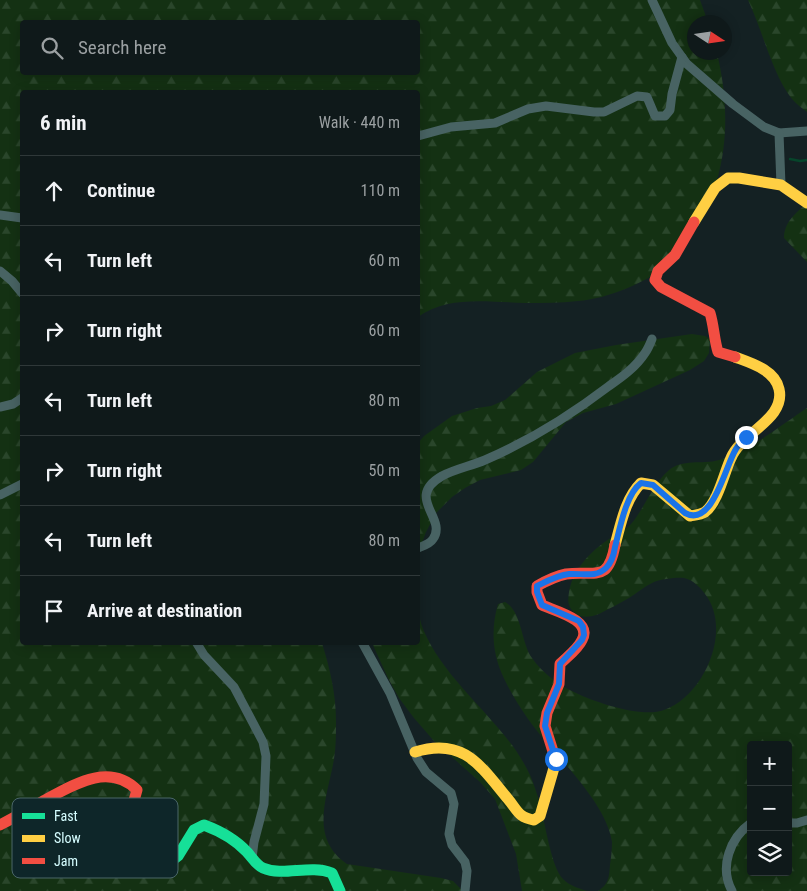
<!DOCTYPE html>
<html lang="en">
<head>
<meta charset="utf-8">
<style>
	body { margin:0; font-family:"Roboto Condensed",sans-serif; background:#182223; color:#f1f3f6 }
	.controls { position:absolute; right:15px; bottom:15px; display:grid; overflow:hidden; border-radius:5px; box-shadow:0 2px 12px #0003 }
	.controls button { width:45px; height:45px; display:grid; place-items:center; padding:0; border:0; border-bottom:1px solid #2f3839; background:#0f191a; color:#f1f3f6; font:25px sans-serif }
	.compass { position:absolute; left:687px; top:15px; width:45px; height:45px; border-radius:50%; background:#0f191a; box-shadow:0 2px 12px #0003; rotate:102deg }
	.stop { position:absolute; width:15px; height:15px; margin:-11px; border:4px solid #1a73e8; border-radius:50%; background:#fff }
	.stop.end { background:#1a73e8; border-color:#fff; box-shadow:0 1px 5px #0008 }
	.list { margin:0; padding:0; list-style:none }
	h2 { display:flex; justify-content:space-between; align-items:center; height:65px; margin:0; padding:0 20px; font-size:21px }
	h2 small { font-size:16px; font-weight:400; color:#9ba0a2 }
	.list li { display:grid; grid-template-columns:32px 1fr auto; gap:15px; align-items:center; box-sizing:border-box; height:70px; padding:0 20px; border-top:1px solid #2f3839 }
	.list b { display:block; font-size:19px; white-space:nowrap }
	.list em { font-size:16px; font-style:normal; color:#9ba0a2 }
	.icon { flex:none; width:28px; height:28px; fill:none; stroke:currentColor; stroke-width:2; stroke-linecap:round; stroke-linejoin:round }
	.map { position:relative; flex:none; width:807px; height:891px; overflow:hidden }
	.search { position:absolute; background:#0f191a; box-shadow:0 2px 12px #0003; left:20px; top:20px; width:400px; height:55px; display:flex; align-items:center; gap:12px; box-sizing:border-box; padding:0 18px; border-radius:5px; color:#9ba0a2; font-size:19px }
	.panel { position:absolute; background:#0f191a; box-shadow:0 2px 12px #0003; left:20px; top:90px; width:400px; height:555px; border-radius:5px }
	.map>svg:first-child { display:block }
	.forest { fill:url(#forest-firs); fill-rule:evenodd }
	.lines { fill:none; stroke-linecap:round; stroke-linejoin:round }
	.stream { stroke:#07452b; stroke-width:2.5 }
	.street { stroke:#486363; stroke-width:9 }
	.fast { stroke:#16e098; stroke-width:11 }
	.slow { stroke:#ffcf43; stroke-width:11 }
	.jam { stroke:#f24e42; stroke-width:11 }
	.route { stroke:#1a73e8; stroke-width:6 }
	.key { fill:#0e2629; stroke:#4a6669; stroke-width:1 }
	.key-label { font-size:14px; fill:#d5fdff }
</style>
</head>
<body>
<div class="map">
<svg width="807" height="891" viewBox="0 0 807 891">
	<defs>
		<pattern id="forest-firs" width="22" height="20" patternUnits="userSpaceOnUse" patternTransform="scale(1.25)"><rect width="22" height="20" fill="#143113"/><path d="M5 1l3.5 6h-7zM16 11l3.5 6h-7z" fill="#2a462b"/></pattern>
	</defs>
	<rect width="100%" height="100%" fill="#142123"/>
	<g class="forest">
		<path d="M0 0H700L708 22H694V52L717 53C727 95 729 138 717 180 715 187 714 195 711 202 707 211 700 219 694 227 687 238 680 253 671 262 649 282 607 299 578 301 560 303 542 303 525 303 490 302 447 295 418 317V92H22V642L322 643C330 669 336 694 336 721 336 733 336 747 334 759 328 796 308 837 347 864L441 878 453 881 463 891H0ZM22 22H418V72H22Z"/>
		<path d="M748 0H807V112C802 108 796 104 792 99 773 76 762 29 748 0Z"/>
		<path d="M807 203V262L784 238C784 222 796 213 807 203Z"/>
		<path d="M692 334 705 336 710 339 709 353 704 361 690 370 616 404 583 413 566 422 533 462 521 470 480 480 465 488 452 497 436 513 426 532 419 551 418 565V443L424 436 452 416 477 408 491 406 505 400 537 372 575 353 616 345Z"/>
		<path d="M807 408V891H598C609 884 609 877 610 865 611 858 612 850 612 842 607 804 558 758 534 727 520 708 501 679 496 656 492 639 493 621 498 604L505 602C522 611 521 643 532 658 542 673 560 686 576 693 597 703 642 718 664 710 704 696 733 630 705 594 700 587 693 580 684 578 677 577 662 579 654 582 645 586 637 593 629 598 619 604 608 609 599 614 591 617 580 619 574 612 567 606 568 600 569 592 573 569 591 551 609 539 617 534 625 531 631 524 644 509 653 484 668 471 682 458 702 465 719 460 746 453 783 424 807 408ZM751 745H788V872H751Z"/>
		<path d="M418 607C419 614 420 622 423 629 447 686 505 721 530 775 534 784 537 794 540 804 545 822 551 867 563 879 570 886 578 888 587 891H522L516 854 495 799 480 782 434 741 414 718 399 698 388 678 372 643 418 642Z"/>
	</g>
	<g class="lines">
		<path class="stream" d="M790 159 800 161 807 160"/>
		<g class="street">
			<path d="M652 0 672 43 687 64 733 104 764 127 779 133 807 131"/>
			<path d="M779 133 781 185"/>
			<path d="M418 136 451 127 495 123 528 109 546 106 594 112H604L637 96 647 97 655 116H665L670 110 672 94 682 57"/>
			<path d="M0 215 22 218"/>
			<path d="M0 271 12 281 22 293"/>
			<path d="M0 407 13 404 22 398"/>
			<path d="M0 495 22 484"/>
			<path d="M418 548C423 546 430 544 433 539 448 518 404 498 442 476 455 469 471 466 485 460 529 441 571 415 609 386 622 377 636 367 645 353 648 349 650 344 652 339"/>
			<path d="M196 642 204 655 234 687 263 742 266 756 264 804 254 842 252 858"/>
			<path d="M362 642 390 693 417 758 426 772 451 793 454 804 449 834 452 845 465 862 467 871 465 891"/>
			<path d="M788 823H797L807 820"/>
			<path d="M732 891C719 867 730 838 751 823"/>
		</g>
		<path class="fast" d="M71 843 70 846 76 853H91L107 841 121 839 129 841 154 864 164 867 178 856 194 830 204 825C220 831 235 839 247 852 252 857 256 865 263 868 284 877 309 864 332 873L340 891"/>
		<g class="slow">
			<path d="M694 222 715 188 728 178H739L781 185 807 203"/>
			<path d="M615 545C621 524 625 499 641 483L653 485 690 516C695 515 700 515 705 512 718 502 724 473 731 458 742 432 786 419 779 389 775 370 751 363 735 357"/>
			<path d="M415 752C463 737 480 765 508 799 518 811 518 817 534 820L540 816 556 761"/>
		</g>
		<g class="jam">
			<path d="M694 222 675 255 658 271 655 280 661 287 710 313C714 326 714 339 718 352L735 357"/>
			<path d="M556 761 545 726 547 713 559 684 560 664C567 657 578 649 582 640 593 620 555 611 542 605L537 592V586C546 581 556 576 566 574 595 570 608 584 615 545"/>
			<path d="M0 825C15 817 30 809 45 800 73 785 109 762 137 790L133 804 75 831 71 843"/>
		</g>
	</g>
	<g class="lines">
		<path class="route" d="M556 759 545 726 547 713 559 684 560 664 582 640 584 635 583 627 579 621 542 605 537 592V586C547 581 558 575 569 574 582 573 596 578 606 568 612 562 614 554 615 547 620 528 626 494 641 483L653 485 685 513C713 528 725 466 736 449 738 445 743 441 746 437"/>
	</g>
	<rect x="12" y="798" width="166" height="80" rx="8" class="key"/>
	<rect x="22" y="813" width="23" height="6" fill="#16e098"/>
	<rect x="22" y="835" width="23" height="7" fill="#ffcf43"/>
	<rect x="22" y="858" width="23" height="6" fill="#f24e42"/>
	<g class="key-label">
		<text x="54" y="821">Fast</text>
		<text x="54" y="843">Slow</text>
		<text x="54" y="866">Jam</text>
	</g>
</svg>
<div class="controls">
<button>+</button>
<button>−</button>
<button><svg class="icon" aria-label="layers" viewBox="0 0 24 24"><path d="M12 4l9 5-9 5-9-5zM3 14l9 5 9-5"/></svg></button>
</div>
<svg class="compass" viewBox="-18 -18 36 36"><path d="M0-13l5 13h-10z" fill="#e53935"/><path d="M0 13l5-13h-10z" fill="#9ba0a2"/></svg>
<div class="stop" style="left:556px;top:759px"></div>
<div class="stop end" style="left:746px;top:437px"></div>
<div class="search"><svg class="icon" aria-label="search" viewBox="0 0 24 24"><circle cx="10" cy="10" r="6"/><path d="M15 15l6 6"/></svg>Search here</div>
<section class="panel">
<h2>6 min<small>Walk · 440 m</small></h2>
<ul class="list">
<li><svg class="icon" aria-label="ahead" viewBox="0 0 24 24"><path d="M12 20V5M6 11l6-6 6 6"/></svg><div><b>Continue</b></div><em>110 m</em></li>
<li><svg class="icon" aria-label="left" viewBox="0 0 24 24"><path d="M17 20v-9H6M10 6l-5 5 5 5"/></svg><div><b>Turn left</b></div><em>60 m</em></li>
<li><svg class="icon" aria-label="right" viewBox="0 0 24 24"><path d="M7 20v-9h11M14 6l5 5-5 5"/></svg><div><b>Turn right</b></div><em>60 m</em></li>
<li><svg class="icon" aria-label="left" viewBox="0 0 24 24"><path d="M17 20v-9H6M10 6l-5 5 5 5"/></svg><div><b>Turn left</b></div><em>80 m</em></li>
<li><svg class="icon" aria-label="right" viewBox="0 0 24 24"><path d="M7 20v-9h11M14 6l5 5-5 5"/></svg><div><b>Turn right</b></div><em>50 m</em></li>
<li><svg class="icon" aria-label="left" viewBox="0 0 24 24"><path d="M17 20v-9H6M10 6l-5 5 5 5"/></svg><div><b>Turn left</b></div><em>80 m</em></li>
<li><svg class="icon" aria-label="arrive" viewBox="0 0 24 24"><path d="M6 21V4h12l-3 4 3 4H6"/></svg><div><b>Arrive at destination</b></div></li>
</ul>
</section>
</div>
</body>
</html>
